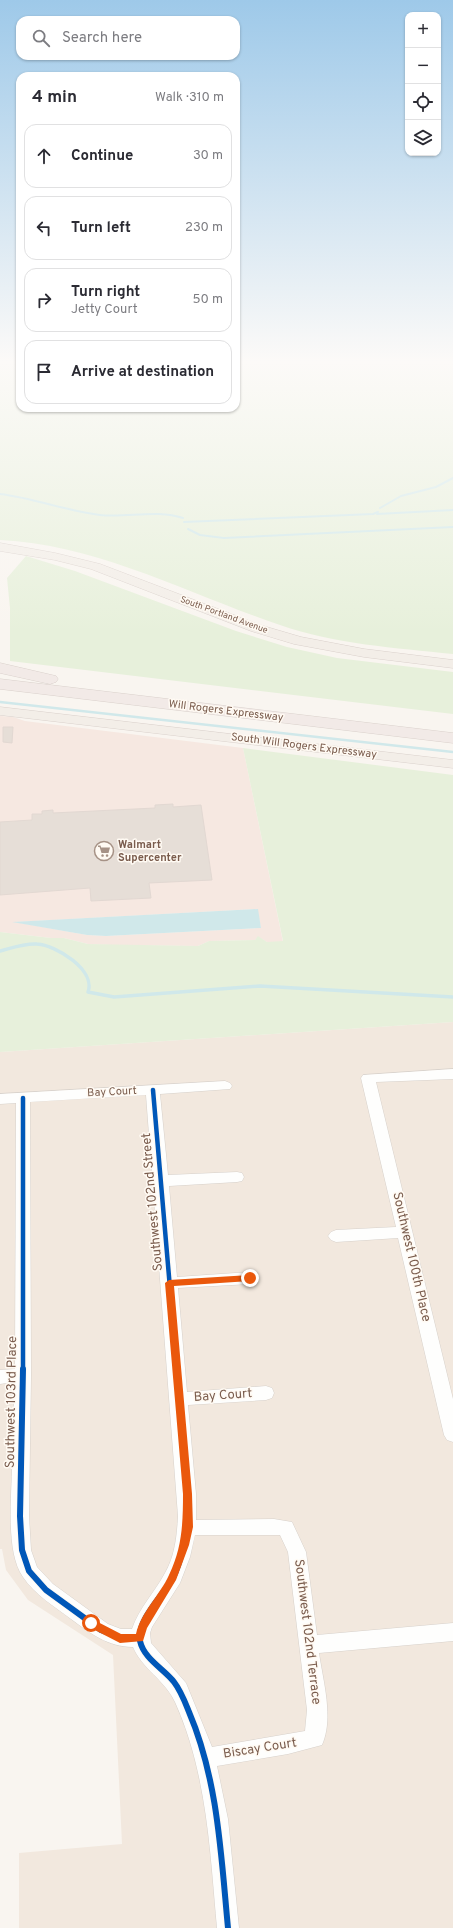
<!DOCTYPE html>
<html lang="en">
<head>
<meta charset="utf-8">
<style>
	body { margin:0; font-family:Overpass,sans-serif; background:#f7f7f7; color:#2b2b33 }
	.controls { position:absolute; right:12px; top:12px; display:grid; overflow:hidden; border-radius:8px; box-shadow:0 1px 3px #0004 }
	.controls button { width:36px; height:36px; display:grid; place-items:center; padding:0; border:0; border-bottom:1px solid #e1e1e2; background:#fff; color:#2b2b33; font:20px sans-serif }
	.stop { position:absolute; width:12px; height:12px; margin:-9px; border:3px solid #ea580c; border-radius:50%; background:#fff }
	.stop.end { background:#ea580c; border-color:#fff; box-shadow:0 1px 4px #0008 }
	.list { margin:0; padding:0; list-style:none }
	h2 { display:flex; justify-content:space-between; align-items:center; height:52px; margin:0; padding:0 16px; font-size:17px }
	h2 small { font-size:13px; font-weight:400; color:#7c7c81 }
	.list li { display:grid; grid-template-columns:26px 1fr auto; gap:12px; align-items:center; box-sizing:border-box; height:64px; margin:0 8px 8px; padding:0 8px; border:1px solid #e1e1e2; border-radius:12px }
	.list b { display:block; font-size:15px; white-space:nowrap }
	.list p { margin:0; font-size:13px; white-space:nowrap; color:#7c7c81 }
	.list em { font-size:13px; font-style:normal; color:#7c7c81 }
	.icon { flex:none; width:22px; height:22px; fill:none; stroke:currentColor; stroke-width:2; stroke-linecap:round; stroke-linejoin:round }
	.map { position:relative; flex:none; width:453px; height:1928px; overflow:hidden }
	.search { position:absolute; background:#fff; box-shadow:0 1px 3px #0004; left:16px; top:16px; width:224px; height:44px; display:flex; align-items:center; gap:10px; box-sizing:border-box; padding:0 14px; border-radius:12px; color:#7c7c81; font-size:15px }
	.panel { position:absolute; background:#fff; box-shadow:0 1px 3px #0004; left:16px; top:72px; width:224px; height:340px; border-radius:12px }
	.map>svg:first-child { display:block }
	.residential { fill:#f2e8de }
	.commercial { fill:#f6e8e1; fill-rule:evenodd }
	.green { fill:#e7f0db }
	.water { fill:#d0e8ea }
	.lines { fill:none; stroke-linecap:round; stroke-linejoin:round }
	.stream-far2 { stroke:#d0e8ea; stroke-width:2 }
	.stream-far1 { stroke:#d0e8ea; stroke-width:2.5 }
	.stream { stroke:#d0e8ea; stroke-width:3.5 }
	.building { fill:#e6ded7; stroke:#e2d8d2 }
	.minor-casing { stroke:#d7d1cb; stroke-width:1 }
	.major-casing { stroke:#dad1cc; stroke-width:1 }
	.highway-casing { stroke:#dad1cc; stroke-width:1 }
	.minor { fill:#fefefd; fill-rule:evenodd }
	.major { fill:#f3eee8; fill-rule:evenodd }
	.highway { fill:#f2eae7; fill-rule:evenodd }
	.cycleway-far1-casing { stroke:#fffaf3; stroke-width:7 }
	.cycleway-casing { stroke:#fffaf3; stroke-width:8 }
	.cycleway-far1 { stroke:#0057b8; stroke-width:4.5 }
	.cycleway { stroke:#0057b8; stroke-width:6 }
	.route { fill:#ea580c }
	.labels { text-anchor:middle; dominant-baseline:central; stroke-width:3; stroke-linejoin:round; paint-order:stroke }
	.far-street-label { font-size:9px; fill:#7a5c4d; stroke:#fffaf3 }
	.street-label { font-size:11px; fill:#7a5c4d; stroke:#fffaf3 }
	.poi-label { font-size:11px; font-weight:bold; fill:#7a5c4d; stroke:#fffaf3; text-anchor:start }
	.near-street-label { font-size:13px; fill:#7a5c4d; stroke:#fffaf3 }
</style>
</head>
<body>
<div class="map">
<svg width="453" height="1928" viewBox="0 0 453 1928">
	<rect width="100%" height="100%" fill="#f9f5f0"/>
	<path class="residential" d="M453 1022V1928H19V1853L122 1844 113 1655 28 1600 6 1570 2 1549H0V1052Z"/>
	<path class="commercial" d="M0 716 13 717 25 721 243 748 283 942H267L258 937 255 940 209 941 198 946 111 945 88 944 64 938H51L0 932ZM257 909 261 928 106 936 87 935 15 922Z"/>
	<g class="green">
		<path d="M0 364H20V408H236V364H453V654C395 648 335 644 280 625 188 594 99 545 0 540Z"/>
		<path d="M26 556 75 571 236 631 287 647 337 658 453 672V714L10 661V608L7 578Z"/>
		<path d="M243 748 453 775V1022L0 1052V932L51 938H64L88 944 198 946 209 941 255 940 258 936 267 942 283 941Z"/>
	</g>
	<path class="water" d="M258 909 261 928 106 936 87 935 12 922Z"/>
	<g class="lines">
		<g class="stream-far2">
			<path d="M0 494C34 498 66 511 100 515 127 518 157 509 183 518"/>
			<path d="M380 508 401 496 436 487 453 478"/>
			<path d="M377 514 453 510"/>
			<path d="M184 522 373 514 378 512"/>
			<path d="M188 529 200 535 224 538 453 527"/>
		</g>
		<path class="stream-far1" d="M0 702 453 752"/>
		<path class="stream" d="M0 951C12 948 24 943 37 944 56 945 96 970 88 992L114 997 260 986 453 997"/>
	</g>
	<g class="building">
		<path d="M3 727H13L12 743 3 742Z"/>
		<path d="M173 804V807L201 805 212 880 149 883 151 898 91 901 90 888 0 895V822L32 820V814H42V811L53 810V813L155 808V805Z"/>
	</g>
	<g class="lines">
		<defs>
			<g id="minor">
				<path d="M453 1069V1079L376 1082 453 1399V1442L447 1440 444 1435 398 1238 336 1242 331 1240 328 1236 331 1232 336 1230 396 1227 361 1078 363 1075Z"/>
				<path d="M225 1081 230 1083 232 1086 230 1089 160 1094 168 1175 237 1172 242 1173 244 1177 242 1181 237 1182 169 1186 177 1277 250 1272 256 1274 258 1278 256 1282 250 1284 178 1288 187 1392 266 1386 272 1388 274 1393 272 1398 266 1400 188 1405 196 1494V1520L274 1519 292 1522 306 1552 317 1635 453 1623V1641L319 1653C323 1681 334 1718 322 1745L288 1754 217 1766 228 1819 239 1928H217C210 1851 207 1773 175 1702 165 1680 142 1669 133 1647 108 1647 90 1633 71 1619 54 1606 35 1595 23 1577 5 1552 12 1494 12 1464 13 1437 14 1410 14 1382L0 1384V1370L15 1369 16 1103 0 1104V1094ZM146 1095 178 1516C177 1535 175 1556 165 1573 155 1592 139 1608 132 1629H121L108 1624 53 1584 37 1567 31 1550 29 1516 31 1375 30 1102ZM195 1535H280L288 1552 307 1710 305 1731 212 1747 186 1683 151 1643 150 1633 152 1627 180 1583 190 1557Z"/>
			</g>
			<g id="major">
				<path d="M0 543 55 553 100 564 260 625 301 637 364 649 453 660V668L364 657 294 644 251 631 91 569 55 560 0 551Z"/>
				<path d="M0 707 453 760V768L0 715Z"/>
			</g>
			<g id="highway">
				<path d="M0 663 56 676 58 679 56 682 50 684 0 673Z"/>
				<path d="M0 679 453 733V743L0 689Z"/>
			</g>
		</defs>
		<use href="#minor" class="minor-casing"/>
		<use href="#major" class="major-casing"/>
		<use href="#highway" class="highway-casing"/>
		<use href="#minor" class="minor"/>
		<use href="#major" class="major"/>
		<use href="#highway" class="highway"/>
		<defs>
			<g id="cycleway-far1">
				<path d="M153 1090 177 1370"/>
				<path d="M23 1098V1370"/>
			</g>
			<g id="cycleway">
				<path d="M23 1369 20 1516 22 1550 29 1571 46 1590 101 1630 121 1638H140"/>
				<path d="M176 1369C179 1399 182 1429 184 1459 187 1488 190 1518 184 1546 181 1557 178 1568 173 1578 164 1594 136 1621 140 1641 144 1659 164 1669 174 1682 181 1691 185 1702 189 1712 218 1780 221 1855 228 1928"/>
			</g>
		</defs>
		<use href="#cycleway-far1" class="cycleway-far1-casing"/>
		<use href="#cycleway" class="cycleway-casing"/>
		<use href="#cycleway-far1" class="cycleway-far1"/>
		<use href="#cycleway" class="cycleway"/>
	</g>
	<linearGradient id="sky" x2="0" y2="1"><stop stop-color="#9ec9e9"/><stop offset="0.57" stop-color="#fcfaf8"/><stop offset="1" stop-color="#fcfaf8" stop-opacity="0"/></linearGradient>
	<rect width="453" height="634" fill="url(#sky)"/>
	<path class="route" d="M250 1275 254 1278 250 1281 174 1286 192 1494 193 1527 189 1545 176 1580 147 1628 143 1641 120 1643 87 1626V1620H94L121 1634H136C141 1612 160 1595 169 1575 182 1548 183 1524 183 1494L165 1283 169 1280Z"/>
	<defs>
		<symbol id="supermarket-ring" viewBox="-11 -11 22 22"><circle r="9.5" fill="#fffaf3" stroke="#a69286" stroke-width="1.5"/><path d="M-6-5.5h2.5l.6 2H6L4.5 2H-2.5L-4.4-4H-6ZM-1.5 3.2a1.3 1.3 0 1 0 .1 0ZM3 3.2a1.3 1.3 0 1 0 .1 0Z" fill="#a69286"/></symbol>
	</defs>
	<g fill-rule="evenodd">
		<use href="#supermarket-ring" x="93" y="840" width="22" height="22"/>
	</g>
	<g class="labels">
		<g class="far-street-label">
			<text transform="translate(224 615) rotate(20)">South Portland Avenue</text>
		</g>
		<g class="street-label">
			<text transform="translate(226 711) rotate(7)">Will Rogers Expressway</text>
			<text transform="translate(304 746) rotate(7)">South Will Rogers Expressway</text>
			<text transform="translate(112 1092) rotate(-3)">Bay Court</text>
		</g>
		<g class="poi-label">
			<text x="118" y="845">Walmart<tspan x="118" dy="13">Supercenter</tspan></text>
		</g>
		<g class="near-street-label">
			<text transform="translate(153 1202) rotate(-95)">Southwest 102nd Street</text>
			<text transform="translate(411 1257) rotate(77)">Southwest 100th Place</text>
			<text transform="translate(223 1396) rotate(-4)">Bay Court</text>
			<text transform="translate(12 1402) rotate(-89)">Southwest 103rd Place</text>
			<text transform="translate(307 1632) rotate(83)">Southwest 102nd Terrace</text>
			<text transform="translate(260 1749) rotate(-9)">Biscay Court</text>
		</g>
	</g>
</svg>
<div class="controls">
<button>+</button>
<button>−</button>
<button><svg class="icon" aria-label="locate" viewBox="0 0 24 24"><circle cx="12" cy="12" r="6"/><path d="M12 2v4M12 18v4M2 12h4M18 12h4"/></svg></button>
<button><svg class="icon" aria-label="layers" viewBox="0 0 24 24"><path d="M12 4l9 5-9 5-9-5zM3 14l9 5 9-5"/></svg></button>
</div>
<div class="stop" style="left:91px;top:1623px"></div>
<div class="stop end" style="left:250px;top:1278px"></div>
<div class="search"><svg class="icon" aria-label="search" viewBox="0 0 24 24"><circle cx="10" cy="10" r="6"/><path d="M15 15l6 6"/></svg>Search here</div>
<section class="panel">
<h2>4 min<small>Walk · 310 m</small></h2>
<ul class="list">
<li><svg class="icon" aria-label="ahead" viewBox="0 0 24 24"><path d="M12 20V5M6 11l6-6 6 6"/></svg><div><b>Continue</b></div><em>30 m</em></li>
<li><svg class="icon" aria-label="left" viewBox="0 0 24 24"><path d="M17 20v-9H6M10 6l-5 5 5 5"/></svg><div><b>Turn left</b></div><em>230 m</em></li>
<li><svg class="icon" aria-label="right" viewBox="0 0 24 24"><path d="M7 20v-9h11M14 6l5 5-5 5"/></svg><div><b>Turn right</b><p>Jetty Court</p></div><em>50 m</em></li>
<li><svg class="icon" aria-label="arrive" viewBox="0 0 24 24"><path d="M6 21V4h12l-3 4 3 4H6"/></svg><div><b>Arrive at destination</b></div></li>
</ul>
</section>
</div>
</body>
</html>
